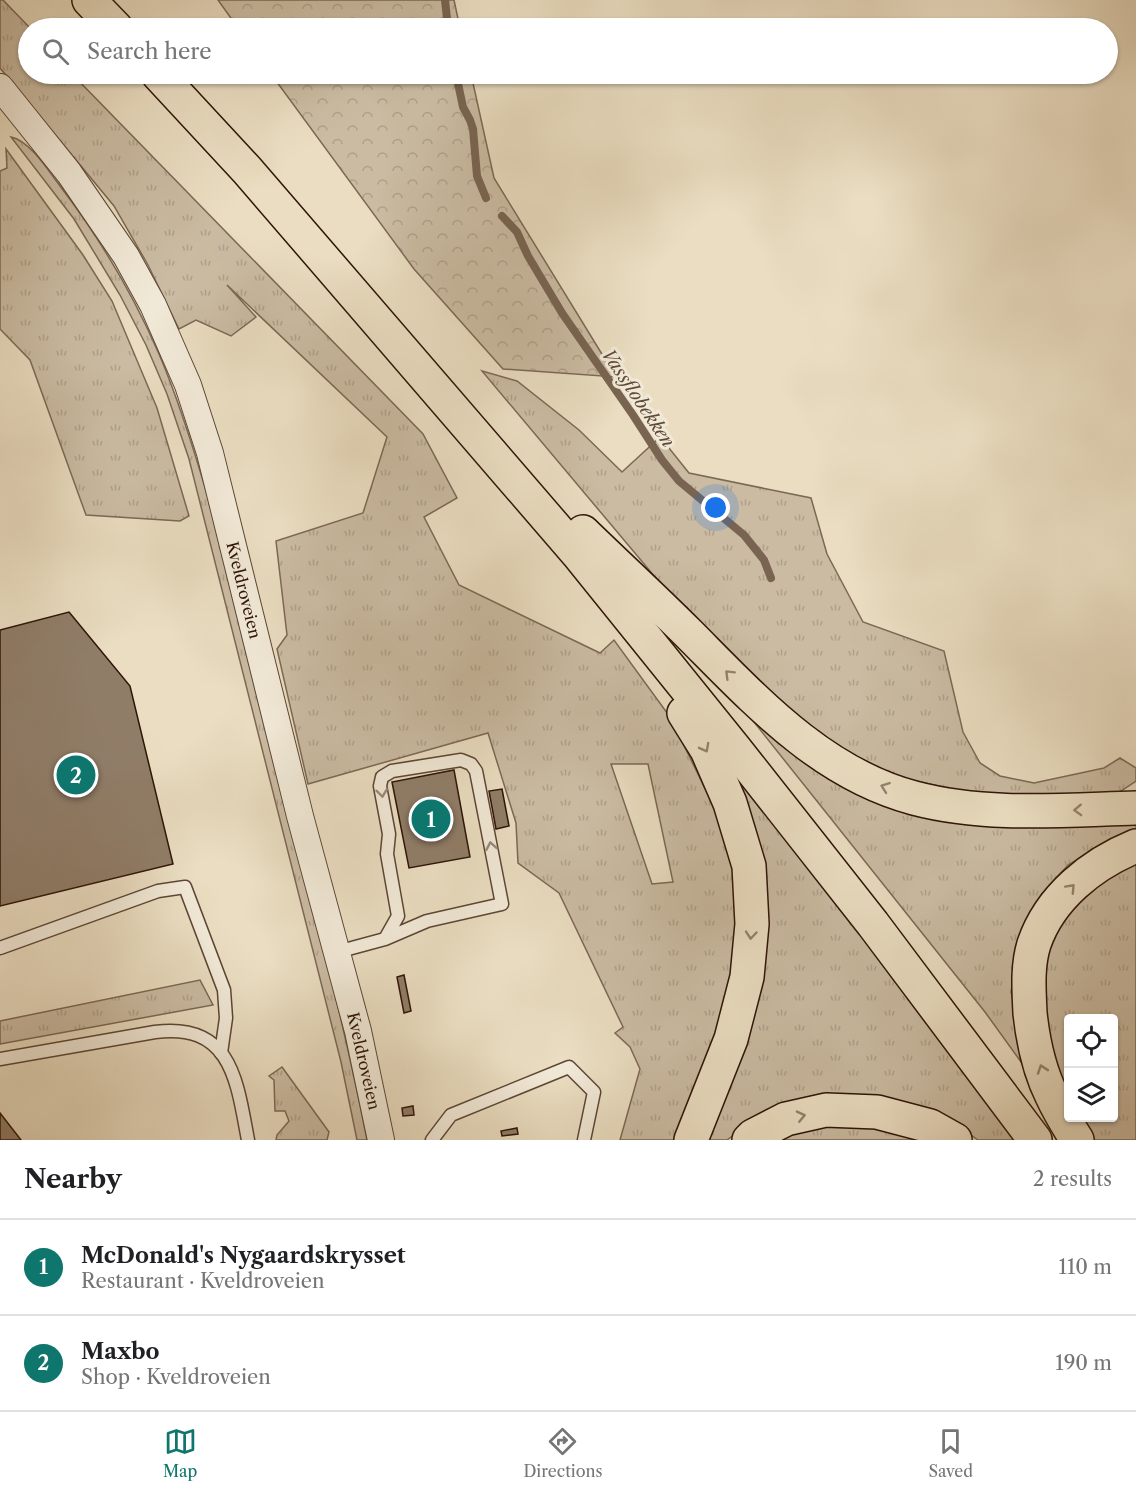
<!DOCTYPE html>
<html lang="en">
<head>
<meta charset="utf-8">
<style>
	body { margin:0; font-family:"Libre Caslon Text",serif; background:#f2f2f2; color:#202124 }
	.controls { position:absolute; right:18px; bottom:18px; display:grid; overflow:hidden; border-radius:6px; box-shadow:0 2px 4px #0004 }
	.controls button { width:54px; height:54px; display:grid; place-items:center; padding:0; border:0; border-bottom:2px solid #e0e0e0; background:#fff; color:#202124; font:30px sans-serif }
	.you { position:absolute; left:716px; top:508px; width:21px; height:21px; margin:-15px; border:4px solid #fff; border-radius:50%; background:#1a73e8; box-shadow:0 0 0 9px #1a73e833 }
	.badge { display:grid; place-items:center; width:39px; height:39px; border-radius:50%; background:#0f766e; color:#fff; font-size:20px; font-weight:700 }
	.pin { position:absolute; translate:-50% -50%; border:3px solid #fff; box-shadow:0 2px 6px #0006 }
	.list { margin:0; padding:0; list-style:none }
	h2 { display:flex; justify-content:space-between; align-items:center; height:78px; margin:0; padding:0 24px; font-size:26px }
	h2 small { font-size:20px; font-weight:400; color:#757577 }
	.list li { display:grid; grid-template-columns:39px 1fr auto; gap:18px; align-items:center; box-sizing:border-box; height:96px; padding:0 24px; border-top:2px solid #e0e0e0 }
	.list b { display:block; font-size:22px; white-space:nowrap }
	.list p { margin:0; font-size:20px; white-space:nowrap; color:#757577 }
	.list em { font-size:20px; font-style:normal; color:#757577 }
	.icon { flex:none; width:33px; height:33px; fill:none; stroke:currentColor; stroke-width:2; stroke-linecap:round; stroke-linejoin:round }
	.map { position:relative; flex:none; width:1136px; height:1140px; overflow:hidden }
	.search { position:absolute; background:#fff; box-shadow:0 2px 4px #0004; left:18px; right:18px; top:18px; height:66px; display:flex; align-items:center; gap:15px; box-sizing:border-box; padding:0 21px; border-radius:33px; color:#757577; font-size:22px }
	.sheet { height:270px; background:#fff }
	nav { display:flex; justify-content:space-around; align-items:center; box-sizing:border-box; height:84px; border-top:2px solid #e0e0e0; background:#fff; font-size:16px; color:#757577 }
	nav a { display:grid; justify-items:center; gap:3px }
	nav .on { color:#0f766e }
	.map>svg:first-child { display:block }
	.grass { fill:url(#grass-tufts); stroke:#7c6855; stroke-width:1.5; fill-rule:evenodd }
	.forest { fill:url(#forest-crowns); stroke:#7c6855; stroke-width:1.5 }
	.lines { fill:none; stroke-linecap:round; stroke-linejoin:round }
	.stream { stroke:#786451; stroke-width:8 }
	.building { fill:#907d68; stroke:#2e1408; stroke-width:1.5 }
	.service-casing { stroke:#5d4636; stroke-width:15 }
	.minor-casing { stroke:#5d4636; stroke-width:28 }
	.trunk-casing { stroke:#2e1408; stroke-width:36 }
	.service { stroke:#f1e9d7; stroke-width:12 }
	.minor { stroke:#f1e9d7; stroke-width:26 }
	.trunk { stroke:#eaddc1; stroke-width:33 }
	.oneway { stroke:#95836e }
	.oneway2 { stroke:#99897a }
	.labels { text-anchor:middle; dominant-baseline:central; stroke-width:6; stroke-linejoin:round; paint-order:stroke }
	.street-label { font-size:16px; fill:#2e1408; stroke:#f1e9d7 }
	.water-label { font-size:18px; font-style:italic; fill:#604939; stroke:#f1e9d7 }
</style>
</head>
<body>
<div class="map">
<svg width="1136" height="1140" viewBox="0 0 1136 1140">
	<defs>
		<pattern id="grass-tufts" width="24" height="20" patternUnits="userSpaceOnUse" patternTransform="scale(1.5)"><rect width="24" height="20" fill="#cabba2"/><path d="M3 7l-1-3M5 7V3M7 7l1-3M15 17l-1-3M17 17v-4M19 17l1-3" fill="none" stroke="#aea08a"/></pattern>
		<pattern id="forest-crowns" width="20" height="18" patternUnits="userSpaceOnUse" patternTransform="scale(1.5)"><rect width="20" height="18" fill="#cabba2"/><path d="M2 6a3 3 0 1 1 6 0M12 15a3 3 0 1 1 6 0" fill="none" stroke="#aea08a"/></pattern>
	</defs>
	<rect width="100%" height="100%" fill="#eaddc1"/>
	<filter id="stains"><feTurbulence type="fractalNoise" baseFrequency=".00333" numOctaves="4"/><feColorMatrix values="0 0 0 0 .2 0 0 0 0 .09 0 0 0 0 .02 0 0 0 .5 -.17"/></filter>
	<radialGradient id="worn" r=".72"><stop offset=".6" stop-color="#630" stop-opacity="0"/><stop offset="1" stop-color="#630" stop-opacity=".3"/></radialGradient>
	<g class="grass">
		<path d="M0 0H3L30 28 28 74H72L423 434 457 498 424 517 459 585 600 653 614 640 670 717 720 819 732 867 737 904 733 965 726 1010 676 1140H620L640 1069 630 1047 615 1033 623 1027 559 893 518 863 516 823 488 733 308 784 277 649 287 635 276 541 363 513 387 437 227 285 256 317 231 336 196 320 179 329 148 265 114 206 0 68ZM611 764H648L673 882 652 884Z"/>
		<path d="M11 137C30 141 48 170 60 186 99 237 133 294 159 354 180 403 196 456 211 508 233 586 252 665 272 744 305 876 341 1007 367 1140H357L341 1062 189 459 167 394 146 345 120 295 74 219Z"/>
		<path d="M6 149 83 255 112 301 157 408 189 516 180 521 86 515 30 360 0 329V171L7 168Z"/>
		<path d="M482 371 517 381 579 430 622 472 658 439 669 448 689 473 811 498 827 554 863 622 944 651 963 732 980 763 1000 776 1034 783 1104 768 1120 758 1136 768V781L1115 795 1006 798 947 788 903 778 846 757 811 734 671 596Z"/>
		<path d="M738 702 844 783 1136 816V833L1091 851 1068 865 1041 895 1022 933 1011 992 1034 1080 985 1012Z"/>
		<path d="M710 741 740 774 1017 1140H978L965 1131 935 1117 746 1126 727 1140H701L754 972Z"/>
		<path d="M1136 857V1140H1090L1076 1118H1114V1018H1068V1101L1042 1026 1047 947 1060 924 1082 895Z"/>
		<path d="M200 980 213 1005 0 1044V1021Z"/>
		<path d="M282 1067 329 1132 327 1140H276L277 1135 289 1121 285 1111H275L274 1080 269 1076Z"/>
		<path d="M842 1116 933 1140H772Z"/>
	</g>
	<g class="forest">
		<path d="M218 0H454L460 28H238Z"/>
		<path d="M271 74H471L494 178 616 377 503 369 414 269Z"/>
	</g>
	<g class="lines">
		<g class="stream">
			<path d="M445 0 448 28"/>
			<path d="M456 74 463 107 470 120 473 129 477 176 486 198"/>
			<path d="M502 216 517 232 528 256 562 313 633 415 662 460 679 481 744 535 764 560 771 578"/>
		</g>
	</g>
	<g class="building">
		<path d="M69 612 130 686 173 864 0 906V630Z"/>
		<path d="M454 770 470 857 409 868 392 782Z"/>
		<path d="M502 789 509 826 496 829 489 791Z"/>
		<path d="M404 975 411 1011 404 1013 397 977Z"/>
		<path d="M413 1106 414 1115 403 1116 402 1108Z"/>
		<path d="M0 1113 21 1140H0Z"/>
		<path d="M517 1128 518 1134 502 1136 501 1131Z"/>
	</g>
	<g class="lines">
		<defs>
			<g id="service">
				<path d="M0 948 158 891 185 887 224 990 226 1018 221 1053"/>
				<path d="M337 952 385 939 427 921 502 904 476 771 471 764 461 760 392 771 382 777 380 786 389 834 387 854 398 916 385 939"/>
				<path d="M0 1059 155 1032C232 1022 237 1082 248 1140"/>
				<path d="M432 1140 451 1115 569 1067 594 1092 584 1140"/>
			</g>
			<path id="minor" d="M0 87 69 173 126 256 153 305 188 385 210 453 300 816 358 1031 381 1140"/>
			<g id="trunk">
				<path d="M89 0 116 28"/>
				<path d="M158 74 247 170 578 554 736 750 873 924 1035 1140"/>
				<path d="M583 532C618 566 654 599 688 633 754 699 820 773 914 798 986 817 1062 810 1136 808"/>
				<path d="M684 713 707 750 730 803 749 866 752 924 747 977 731 1039 691 1140"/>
				<path d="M749 1140 753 1136 786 1119 826 1110 877 1112 930 1126 955 1140"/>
				<path d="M1077 1140C1068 1126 1059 1111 1052 1096 1039 1070 1033 1041 1030 1013 1029 990 1027 966 1034 944 1050 897 1092 864 1136 846"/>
			</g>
		</defs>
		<use href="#service" class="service-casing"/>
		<use href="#minor" class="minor-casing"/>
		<use href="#trunk" class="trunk-casing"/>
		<use href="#service" class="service"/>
		<use href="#minor" class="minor"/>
		<use href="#trunk" class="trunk"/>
	</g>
	<defs><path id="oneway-chevron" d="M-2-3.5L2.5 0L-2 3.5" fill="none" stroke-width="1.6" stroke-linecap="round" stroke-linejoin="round" transform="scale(1.5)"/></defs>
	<g class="oneway">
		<use href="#oneway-chevron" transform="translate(729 674) rotate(-135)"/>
		<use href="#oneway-chevron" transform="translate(705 748) rotate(62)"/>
		<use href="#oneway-chevron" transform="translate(885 787) rotate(-160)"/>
		<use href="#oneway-chevron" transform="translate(1078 810) rotate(178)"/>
		<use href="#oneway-chevron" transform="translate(1071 888) rotate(-47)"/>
		<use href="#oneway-chevron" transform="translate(751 935) rotate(95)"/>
		<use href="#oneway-chevron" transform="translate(1042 1069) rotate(-109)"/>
		<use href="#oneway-chevron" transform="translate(801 1116) rotate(-13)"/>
	</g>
	<g class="oneway2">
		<use href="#oneway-chevron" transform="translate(382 793) rotate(83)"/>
		<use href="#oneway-chevron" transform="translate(491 846) rotate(-100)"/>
	</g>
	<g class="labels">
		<g class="street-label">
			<text transform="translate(244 590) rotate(76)">Kveldroveien</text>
			<text transform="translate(364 1061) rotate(77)">Kveldroveien</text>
		</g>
		<g class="water-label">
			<text transform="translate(638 398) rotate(56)">Vassflobekken</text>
		</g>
	</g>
	<rect width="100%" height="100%" filter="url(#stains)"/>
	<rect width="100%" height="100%" fill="url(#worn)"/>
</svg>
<div class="controls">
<button><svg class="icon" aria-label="locate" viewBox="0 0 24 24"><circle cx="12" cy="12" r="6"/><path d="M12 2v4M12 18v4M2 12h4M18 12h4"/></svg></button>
<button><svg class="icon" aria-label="layers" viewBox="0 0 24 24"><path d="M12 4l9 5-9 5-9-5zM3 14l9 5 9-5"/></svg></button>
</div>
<div class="you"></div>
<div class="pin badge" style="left:431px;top:819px">1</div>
<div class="pin badge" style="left:76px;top:775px">2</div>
<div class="search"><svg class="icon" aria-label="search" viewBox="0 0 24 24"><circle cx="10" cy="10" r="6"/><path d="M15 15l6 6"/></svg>Search here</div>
</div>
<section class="sheet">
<h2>Nearby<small>2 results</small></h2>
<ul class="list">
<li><span class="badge">1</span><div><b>McDonald's Nygaardskrysset</b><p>Restaurant · Kveldroveien</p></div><em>110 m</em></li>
<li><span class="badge">2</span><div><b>Maxbo</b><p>Shop · Kveldroveien</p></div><em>190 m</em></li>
</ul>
</section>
<nav>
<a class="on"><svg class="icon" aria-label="map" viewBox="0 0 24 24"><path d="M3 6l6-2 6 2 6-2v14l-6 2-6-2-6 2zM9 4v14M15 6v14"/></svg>Map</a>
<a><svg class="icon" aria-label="directions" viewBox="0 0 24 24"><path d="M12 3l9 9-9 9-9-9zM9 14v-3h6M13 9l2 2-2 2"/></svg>Directions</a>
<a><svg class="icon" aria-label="saved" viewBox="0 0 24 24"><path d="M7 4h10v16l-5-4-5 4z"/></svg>Saved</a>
</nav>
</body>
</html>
